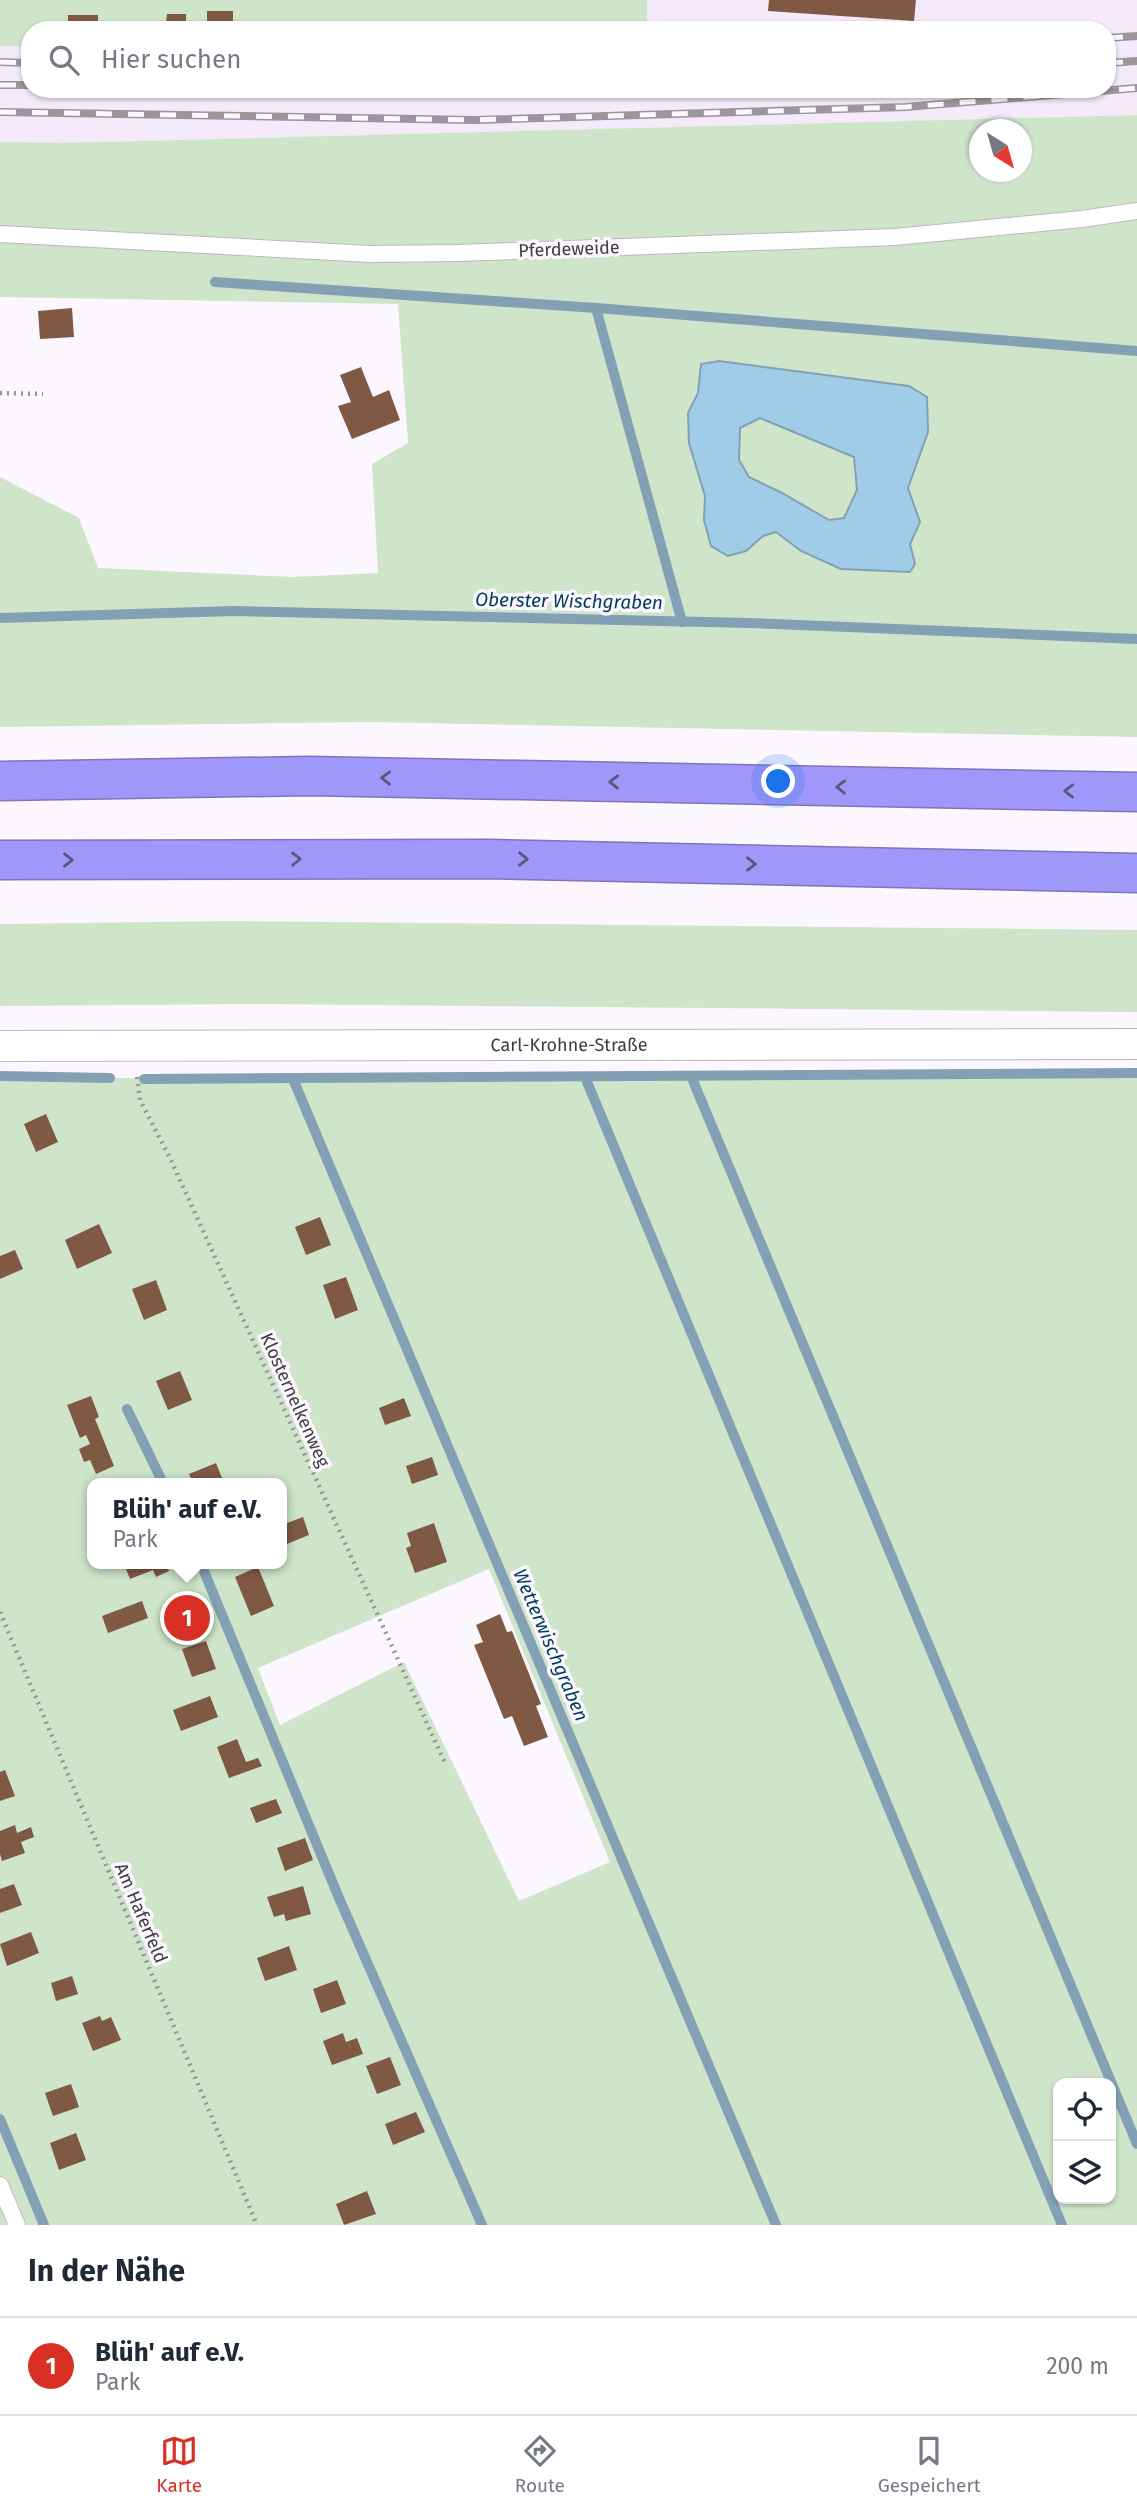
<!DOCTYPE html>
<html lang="de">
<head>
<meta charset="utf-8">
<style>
	body { margin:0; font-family:"Fira Sans",sans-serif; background:#f2f2f3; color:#1f2937 }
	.controls { position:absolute; right:21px; bottom:21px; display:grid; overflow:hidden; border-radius:14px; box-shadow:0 2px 5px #0004 }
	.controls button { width:63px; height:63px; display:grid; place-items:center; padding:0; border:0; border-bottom:2px solid #e0e1e3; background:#fff; color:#1f2937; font:35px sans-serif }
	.compass { position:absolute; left:969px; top:119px; width:63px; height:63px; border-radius:50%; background:#fff; box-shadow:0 2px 5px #0004; rotate:143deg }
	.you { position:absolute; left:779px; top:782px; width:24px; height:24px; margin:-18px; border:5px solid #fff; border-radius:50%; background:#1a73e8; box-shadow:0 0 0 10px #1a73e833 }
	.badge { display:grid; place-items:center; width:46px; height:46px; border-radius:50%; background:#d93025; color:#fff; font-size:23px; font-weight:700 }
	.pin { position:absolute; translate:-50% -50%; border:4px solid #fff; box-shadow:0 2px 7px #0006 }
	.popup { position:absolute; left:87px; top:1478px; width:200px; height:91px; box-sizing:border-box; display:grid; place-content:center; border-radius:14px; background:#fff; filter:drop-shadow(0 2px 5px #0005); font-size:23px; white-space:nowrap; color:#747a83 }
	.popup b { font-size:26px; color:#1f2937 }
	.popup::after { content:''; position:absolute; left:50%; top:100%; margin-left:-14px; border:14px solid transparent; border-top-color:#fff }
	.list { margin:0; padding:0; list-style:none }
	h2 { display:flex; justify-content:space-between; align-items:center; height:91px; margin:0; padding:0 28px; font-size:30px }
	h2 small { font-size:23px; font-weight:400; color:#747a83 }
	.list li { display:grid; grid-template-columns:46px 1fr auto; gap:21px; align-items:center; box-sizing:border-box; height:98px; padding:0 28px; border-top:2px solid #e0e1e3 }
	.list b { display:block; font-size:26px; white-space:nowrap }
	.list p { margin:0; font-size:23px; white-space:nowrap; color:#747a83 }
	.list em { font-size:23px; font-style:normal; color:#747a83 }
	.icon { flex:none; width:38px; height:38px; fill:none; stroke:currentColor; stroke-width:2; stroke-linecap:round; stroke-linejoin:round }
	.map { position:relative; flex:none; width:1137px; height:2225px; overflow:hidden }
	.search { position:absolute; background:#fff; box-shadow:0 2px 5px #0004; left:21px; right:21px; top:21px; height:77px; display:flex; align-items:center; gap:18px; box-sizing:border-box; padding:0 24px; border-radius:28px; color:#747a83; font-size:26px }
	.sheet { height:189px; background:#fff }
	nav { display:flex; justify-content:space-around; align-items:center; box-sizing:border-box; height:98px; border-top:2px solid #e0e1e3; background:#fff; font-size:19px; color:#747a83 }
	nav a { display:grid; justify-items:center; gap:4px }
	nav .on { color:#d93025 }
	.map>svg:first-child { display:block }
	.built { fill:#f4eafa }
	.green { fill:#cee5ca; fill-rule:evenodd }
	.water { fill:#a1cce8; stroke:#83a0b5; stroke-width:2; fill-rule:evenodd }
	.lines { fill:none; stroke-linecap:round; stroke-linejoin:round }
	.stream { stroke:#83a0b5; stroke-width:10 }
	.building { fill:#805945 }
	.service-casing { stroke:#beb9c1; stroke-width:18 }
	.minor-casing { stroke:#beb9c1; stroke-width:32 }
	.motorway-casing { stroke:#7e76b9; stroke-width:41 }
	.path { stroke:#979399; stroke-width:4.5; stroke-dasharray:2 5; stroke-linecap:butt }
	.service { stroke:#fff; stroke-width:16 }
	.minor { stroke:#fff; stroke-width:30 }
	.motorway { stroke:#a196fa; stroke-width:38 }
	.rail-casing { stroke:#9a969c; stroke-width:8 }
	.rail { stroke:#fcf7ff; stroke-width:5; stroke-dasharray:16; stroke-linecap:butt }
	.oneway { stroke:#5c5677 }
	.labels { text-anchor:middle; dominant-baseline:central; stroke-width:7; stroke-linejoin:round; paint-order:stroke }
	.street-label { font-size:18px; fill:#3e3b3f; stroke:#fcf7ff }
	.water-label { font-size:19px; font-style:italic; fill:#023b57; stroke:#fcf7ff }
</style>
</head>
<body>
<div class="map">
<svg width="1137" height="2225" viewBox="0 0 1137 2225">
	<rect width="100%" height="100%" fill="#fcf7ff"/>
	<path class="built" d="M647 0H1137V115L61 143 0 142V46L30 47V89H1107V30H647Z"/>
	<g class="green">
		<path d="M0 0H647V30H30V47L0 46Z"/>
		<path d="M1137 115V737L368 722 0 727V477L79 518 98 568 293 577 378 573 372 464 408 443 398 304 0 297V142L61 143ZM979 130H1021V172H979ZM698 393 928 432 908 488 920 522 910 544 915 564 910 572 841 569 801 551 776 532 764 535 746 551 728 556 711 546 704 520 705 496 689 443 688 413Z"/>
		<path d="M760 418 854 457 858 490 844 518 829 520 782 493 749 477 739 461 740 428Z"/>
		<path d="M229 921 1137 930V1012L257 1004 0 1006V924Z"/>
		<path d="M1137 1073V2225H0V1075L288 1082ZM92 1483H282V1564H92ZM489 1569 610 1862 519 1901 404 1662 280 1725 258 1668ZM1058 2083H1111V2199H1058Z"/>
	</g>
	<path class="water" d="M719 361 909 386 927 397 928 432 908 488 920 522 910 544 915 564 910 572 841 569 801 551 776 532 763 536 746 551 728 556 711 546 704 520 705 496 689 443 688 413 698 393 701 364ZM760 418 854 457 857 490 844 518 829 520 782 493 749 477 739 460 740 428Z"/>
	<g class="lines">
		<g class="stream">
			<path d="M215 282 596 308 1137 351"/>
			<path d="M596 308 682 622"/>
			<path d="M0 618 234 611 749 623 1137 639"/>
			<path d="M0 1076 110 1078"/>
			<path d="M691 1076 1137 2144"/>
			<path d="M585 1077 1062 2225"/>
			<path d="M144 1079 1137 1073"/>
			<path d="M293 1079 776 2225"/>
			<path d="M127 1409 163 1483"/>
			<path d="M201 1564 339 1898 482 2225"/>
			<path d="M0 2119 44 2225"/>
		</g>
	</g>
	<g class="building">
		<path d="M769 0H916L914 21 768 11Z"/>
		<rect x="207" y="11" width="26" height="19"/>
		<path d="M167 14H186V22H197V30H156V23L166 24Z"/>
		<rect x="68" y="15" width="30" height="15"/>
		<path d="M263 21H278V30H241V26H263Z"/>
		<path d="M463 21 464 30H433V23Z"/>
		<path d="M345 23H383V30H346Z"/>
		<path d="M72 308 74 337 40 339 38 311Z"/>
		<path d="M361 367 373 397 389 390 400 420 352 439 338 406 351 402 340 375Z"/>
		<path d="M46 1114 58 1142 36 1152 24 1124Z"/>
		<path d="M320 1217 331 1245 306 1255 295 1227Z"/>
		<path d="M99 1224 112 1253 77 1269 65 1240Z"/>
		<path d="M15 1250 23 1269 0 1279V1256Z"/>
		<path d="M346 1277 358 1310 335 1319 323 1285Z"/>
		<path d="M156 1280 167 1310 144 1320 132 1289Z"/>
		<path d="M180 1371 192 1400 168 1410 156 1381Z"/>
		<path d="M91 1396 99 1417 95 1419 114 1466 96 1474 90 1460 84 1462 79 1449 90 1444 86 1435 80 1438 67 1405Z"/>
		<path d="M404 1398 411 1416 385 1425 379 1408Z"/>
		<path d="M432 1457 438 1475 412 1484 406 1466Z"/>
		<path d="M216 1463 224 1483H193L189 1474Z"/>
		<path d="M303 1517 309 1535 282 1546V1525Z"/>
		<path d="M434 1523 447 1562 415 1573 406 1548 411 1546 407 1533Z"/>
		<path d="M124 1564H166L169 1571 156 1577 153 1570 130 1579Z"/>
		<path d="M258 1567 274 1606 251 1616 235 1577Z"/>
		<path d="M142 1601 148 1618 108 1633 102 1616Z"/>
		<path d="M500 1614 507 1632 512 1631 541 1704 536 1706 548 1737 524 1746 512 1716 504 1719 474 1645 483 1642 476 1625Z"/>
		<path d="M206 1641 216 1669 192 1677 182 1649Z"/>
		<path d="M210 1696 218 1717 181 1731 173 1710Z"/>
		<path d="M237 1739 246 1762 258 1758 262 1766 229 1778 217 1747Z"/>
		<path d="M5 1770 15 1796 0 1801V1772Z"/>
		<path d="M276 1799 282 1813 256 1823 250 1808Z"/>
		<path d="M15 1825 17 1833 31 1827 34 1837 21 1842 25 1853 2 1861 0 1854V1831Z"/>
		<path d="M305 1838 313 1860 285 1871 277 1848Z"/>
		<path d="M14 1884 22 1905 0 1913V1889Z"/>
		<path d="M303 1886 311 1914 286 1921 284 1914 274 1917 267 1897Z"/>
		<path d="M31 1932 39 1953 7 1966 0 1944Z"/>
		<path d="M289 1946 297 1970 265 1981 257 1958Z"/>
		<path d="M72 1976 78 1994 56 2001 51 1983Z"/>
		<path d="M337 1980 346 2004 321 2013 313 1989Z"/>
		<path d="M100 2016 102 2021 111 2017 121 2040 93 2051 82 2023Z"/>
		<path d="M343 2033 346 2042 357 2038 363 2054 332 2065 323 2041Z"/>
		<path d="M390 2057 401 2085 377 2094 366 2066Z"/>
		<path d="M71 2084 79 2107 53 2116 45 2093Z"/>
		<path d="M416 2112 425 2132 393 2145 385 2124Z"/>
		<path d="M76 2133 86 2160 59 2170 50 2143Z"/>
		<path d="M367 2191 376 2214 344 2225 336 2204Z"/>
	</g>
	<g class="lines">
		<defs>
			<g id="service">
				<path d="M0 234 370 254 459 253 895 237 1082 219 1137 211"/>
				<path d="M0 2185 17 2225"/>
			</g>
			<g id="minor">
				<path id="s1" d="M0 1046 1137 1044"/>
			</g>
			<g id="motorway">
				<path d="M0 781 309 776 1137 792"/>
				<path d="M0 860 489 859 1137 873"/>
			</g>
		</defs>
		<use href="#service" class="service-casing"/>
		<use href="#minor" class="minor-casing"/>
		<use href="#motorway" class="motorway-casing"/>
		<g class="path">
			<path d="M0 393 43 394"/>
			<path d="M137 1077 140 1100 169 1156 445 1763"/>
			<path d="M0 1612 257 2225"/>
		</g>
		<use href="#service" class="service"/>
		<use href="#minor" class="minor"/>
		<use href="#motorway" class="motorway"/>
		<defs>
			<g id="rail">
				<path d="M1107 38 1137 36"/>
				<path d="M0 62 30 63"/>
				<path d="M1107 63 1137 61"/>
				<path d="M0 85H30"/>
				<path d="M311 89 463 92 567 89"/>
				<path d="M0 112 475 120 906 107 1137 88"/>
			</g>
		</defs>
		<use href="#rail" class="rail-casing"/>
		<use href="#rail" class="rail"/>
	</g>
	<defs><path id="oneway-chevron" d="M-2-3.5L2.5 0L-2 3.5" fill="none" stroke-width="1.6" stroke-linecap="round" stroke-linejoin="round" transform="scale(1.75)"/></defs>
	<g class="oneway">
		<use href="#oneway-chevron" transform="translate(386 778) rotate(-179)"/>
		<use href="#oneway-chevron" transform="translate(614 782) rotate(-179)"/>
		<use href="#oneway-chevron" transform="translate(841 787) rotate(-179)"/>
		<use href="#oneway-chevron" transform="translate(1069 791) rotate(-179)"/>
		<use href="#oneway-chevron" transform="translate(296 859)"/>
		<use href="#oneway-chevron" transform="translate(523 859) rotate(1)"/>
		<use href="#oneway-chevron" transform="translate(68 860)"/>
		<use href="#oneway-chevron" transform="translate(751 864) rotate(1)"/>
	</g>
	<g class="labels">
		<g class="street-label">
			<text transform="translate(569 249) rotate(-2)">Pferdeweide</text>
			<text stroke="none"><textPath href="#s1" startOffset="569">Carl-Krohne-Straße</textPath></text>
			<text transform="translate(295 1400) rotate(66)">Klosternelkenweg</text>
			<text transform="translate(141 1913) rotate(67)">Am Haferfeld</text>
		</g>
		<g class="water-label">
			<text transform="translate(569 601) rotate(1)">Oberster Wischgraben</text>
			<text transform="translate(551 1645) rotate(67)">Wetterwischgraben</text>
		</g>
	</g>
</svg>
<div class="controls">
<button><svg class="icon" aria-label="locate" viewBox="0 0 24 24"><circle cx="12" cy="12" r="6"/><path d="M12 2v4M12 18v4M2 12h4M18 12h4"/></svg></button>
<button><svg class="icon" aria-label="layers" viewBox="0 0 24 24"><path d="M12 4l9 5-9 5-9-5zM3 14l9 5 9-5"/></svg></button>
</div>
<svg class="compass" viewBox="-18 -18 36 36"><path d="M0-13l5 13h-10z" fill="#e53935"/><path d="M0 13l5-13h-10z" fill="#747a83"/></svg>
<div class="you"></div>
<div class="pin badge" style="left:187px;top:1618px">1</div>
<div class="popup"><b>Blüh' auf e.V.</b>Park</div>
<div class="search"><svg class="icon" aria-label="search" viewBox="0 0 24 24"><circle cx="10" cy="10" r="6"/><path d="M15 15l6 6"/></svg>Hier suchen</div>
</div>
<section class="sheet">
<h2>In der Nähe<small></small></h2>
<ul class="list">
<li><span class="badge">1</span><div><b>Blüh' auf e.V.</b><p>Park</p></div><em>200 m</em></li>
</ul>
</section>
<nav>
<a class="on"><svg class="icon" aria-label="map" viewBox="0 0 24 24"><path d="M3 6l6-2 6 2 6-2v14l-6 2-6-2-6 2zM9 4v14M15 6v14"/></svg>Karte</a>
<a><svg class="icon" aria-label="directions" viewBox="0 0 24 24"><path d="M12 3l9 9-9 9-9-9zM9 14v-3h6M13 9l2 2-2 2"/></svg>Route</a>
<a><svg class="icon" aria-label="saved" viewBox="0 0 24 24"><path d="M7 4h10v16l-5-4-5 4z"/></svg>Gespeichert</a>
</nav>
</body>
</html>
